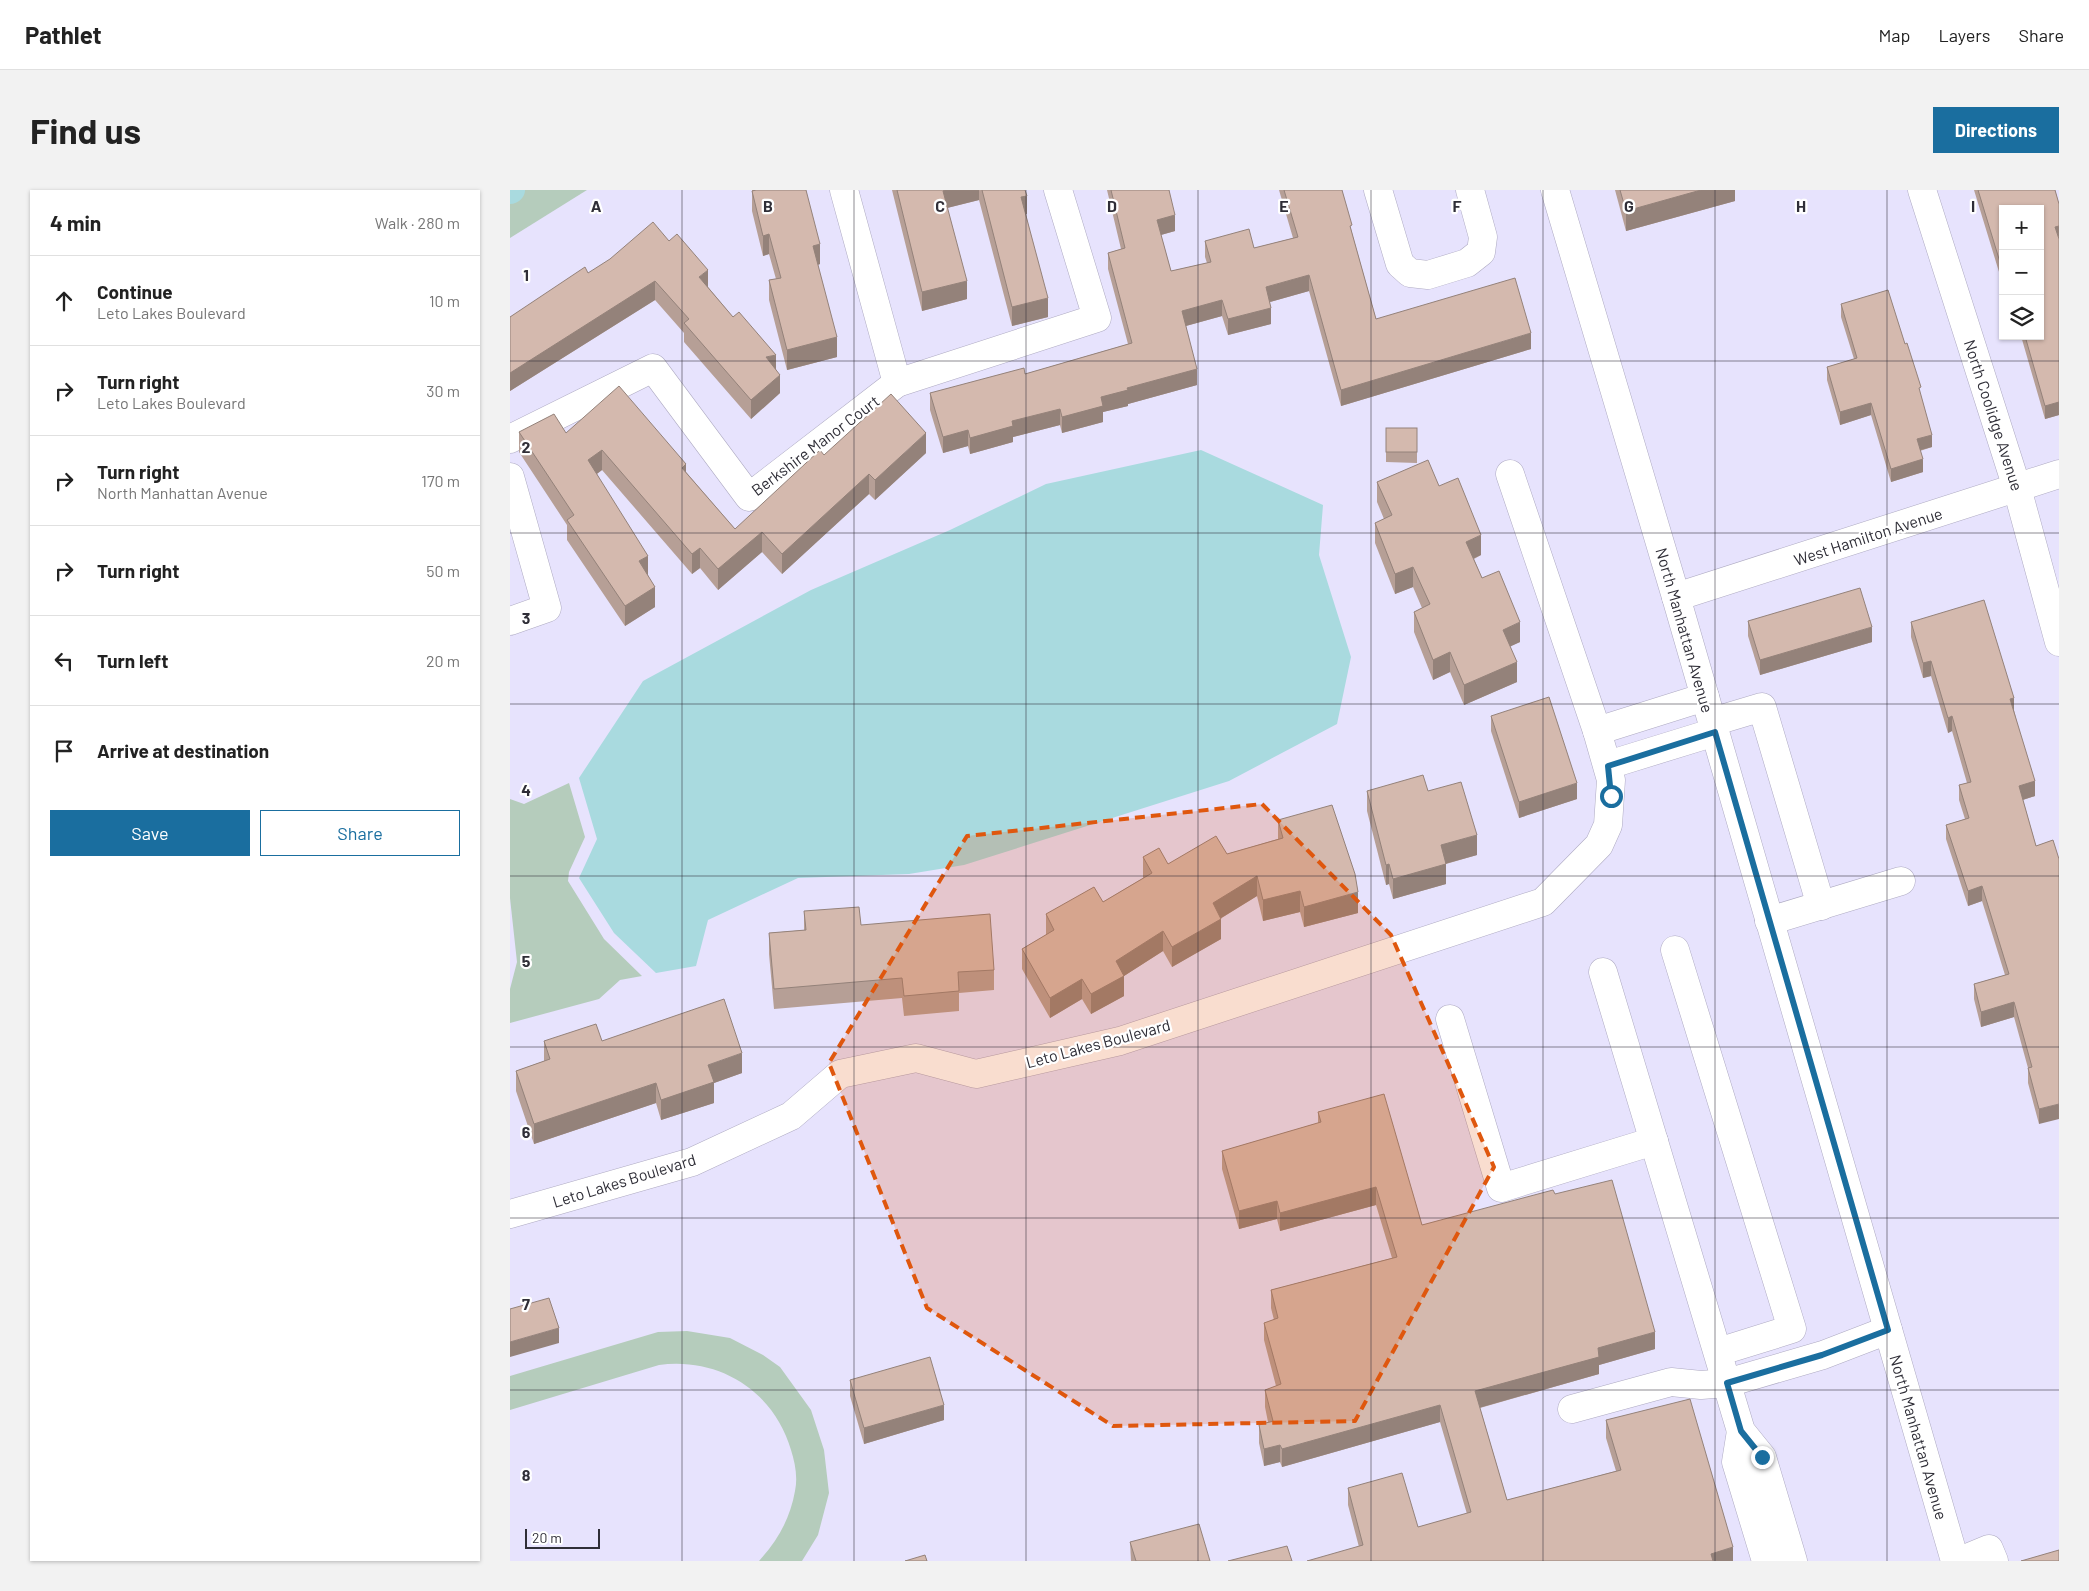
<!DOCTYPE html>
<html lang="en">
<head>
<meta charset="utf-8">
<style>
	body { margin:0; font-family:Barlow,sans-serif; background:#f2f2f2; color:#222 }
	.controls { position:absolute; right:15px; top:15px; display:grid; overflow:hidden; border-radius:0px; box-shadow:0 1px 4px #0004 }
	.controls button { width:45px; height:45px; display:grid; place-items:center; padding:0; border:0; border-bottom:1px solid #e0e0e0; background:#fff; color:#222; font:25px sans-serif }
	.scale { position:absolute; left:15px; bottom:12px; width:75px; box-sizing:border-box; padding-left:5px; border:2px solid #2f2e37; border-top:0; font-size:14px; line-height:18px; white-space:nowrap; color:#2f2e37; -webkit-text-stroke:4px #fff; paint-order:stroke }
	.stop { position:absolute; width:15px; height:15px; margin:-11px; border:4px solid #1a6e9f; border-radius:50%; background:#fff }
	.stop.end { background:#1a6e9f; border-color:#fff; box-shadow:0 1px 5px #0008 }
	.list { margin:0; padding:0; list-style:none }
	h2 { display:flex; justify-content:space-between; align-items:center; height:65px; margin:0; padding:0 20px; font-size:21px }
	h2 small { font-size:16px; font-weight:400; color:#767676 }
	.list li { display:grid; grid-template-columns:32px 1fr auto; gap:15px; align-items:center; box-sizing:border-box; height:90px; padding:0 20px; border-top:1px solid #e0e0e0 }
	.list b { display:block; font-size:19px; white-space:nowrap }
	.list p { margin:0; font-size:16px; white-space:nowrap; color:#767676 }
	.list em { font-size:16px; font-style:normal; color:#767676 }
	.actions { display:flex; gap:10px; padding:15px 20px }
	.actions a { flex:1; padding:11px 0; border:1px solid #1a6e9f; border-radius:0px; text-align:center; font-size:18px; color:#1a6e9f }
	.actions .main { background:#1a6e9f; color:#fff }
	.icon { flex:none; width:28px; height:28px; fill:none; stroke:currentColor; stroke-width:2; stroke-linecap:round; stroke-linejoin:round }
	.map { position:relative; flex:none; width:1549px; height:1371px; overflow:hidden; border-radius:0px }
	header { display:flex; align-items:center; gap:30px; box-sizing:border-box; height:70px; padding:0 25px; background:#fff; border-bottom:1px solid #e0e0e0 }
	header strong { font-size:24px }
	nav { display:flex; gap:28px; margin-inline-start:auto; font-size:18px }
	.intro { display:flex; align-items:center; justify-content:space-between; box-sizing:border-box; height:120px; padding:0 30px }
	h1 { margin:0; font-size:35px }
	.button { padding:12px 22px; border-radius:0px; background:#1a6e9f; color:#fff; font-size:18px; font-weight:700 }
	main { display:flex; gap:30px; padding:0 30px }
	aside { flex:1; background:#fff; border-radius:0px; box-shadow:0 1px 4px #0004 }
	.map>svg:first-child { display:block }
	.green { fill:#b5ccbc }
	.water { fill:#a9dadf }
	.lines { fill:none; stroke-linecap:round; stroke-linejoin:round }
	.canal { stroke:#a9dadf; stroke-width:26 }
	.minor-casing { stroke:#aeaac2; stroke-width:29 }
	.minor { stroke:#fff; stroke-width:28 }
	.wall { fill:#b69f96 }
	.shaded-wall { fill:#94827a }
	.building { fill:#d4b9ae; stroke:#94827a }
	.route { stroke:#1a6e9f; stroke-width:6 }
	.marked { fill:#df570e; fill-opacity:0.2; stroke:#df570e; stroke-width:4; stroke-dasharray:10 6; stroke-linejoin:round }
	.grid { fill:none; stroke:#2f2e37; stroke-width:1; stroke-opacity:0.55 }
	.labels { text-anchor:middle; dominant-baseline:central; stroke-width:4.5; stroke-linejoin:round; paint-order:stroke }
	.street-label { font-size:16px; fill:#2f2e37; stroke:#fff }
	.grid-label { font-size:16px; text-anchor:middle; font-weight:bold; fill:#2f2e37; stroke:#fff; stroke-width:4.5; stroke-linejoin:round; paint-order:stroke }
</style>
</head>
<body>
<header>
<strong>Pathlet</strong>
<nav><a>Map</a><a>Layers</a><a>Share</a></nav>
</header>
<div class="intro"><h1>Find us</h1><a class="button">Directions</a></div>
<main>
<aside>
<h2>4 min<small>Walk · 280 m</small></h2>
<ul class="list">
<li><svg class="icon" aria-label="ahead" viewBox="0 0 24 24"><path d="M12 20V5M6 11l6-6 6 6"/></svg><div><b>Continue</b><p>Leto Lakes Boulevard</p></div><em>10 m</em></li>
<li><svg class="icon" aria-label="right" viewBox="0 0 24 24"><path d="M7 20v-9h11M14 6l5 5-5 5"/></svg><div><b>Turn right</b><p>Leto Lakes Boulevard</p></div><em>30 m</em></li>
<li><svg class="icon" aria-label="right" viewBox="0 0 24 24"><path d="M7 20v-9h11M14 6l5 5-5 5"/></svg><div><b>Turn right</b><p>North Manhattan Avenue</p></div><em>170 m</em></li>
<li><svg class="icon" aria-label="right" viewBox="0 0 24 24"><path d="M7 20v-9h11M14 6l5 5-5 5"/></svg><div><b>Turn right</b></div><em>50 m</em></li>
<li><svg class="icon" aria-label="left" viewBox="0 0 24 24"><path d="M17 20v-9H6M10 6l-5 5 5 5"/></svg><div><b>Turn left</b></div><em>20 m</em></li>
<li><svg class="icon" aria-label="arrive" viewBox="0 0 24 24"><path d="M6 21V4h12l-3 4 3 4H6"/></svg><div><b>Arrive at destination</b></div></li>
</ul>
<div class="actions"><a class="main">Save</a><a>Share</a></div>
</aside>
<div class="map">
<svg width="1549" height="1371" viewBox="0 0 1549 1371">
	<rect width="100%" height="100%" fill="#e7e3fd"/>
	<g class="green">
		<path d="M0 0H77L0 48Z"/>
		<path d="M59 593 75 647 59 682 58 691 94 749 132 786 110 790 89 809 0 833V799L7 772 0 708V609L14 614Z"/>
		<path d="M177 1141 220 1148 253 1165 270 1177 301 1220 314 1260 319 1303 308 1345 292 1371H249C268 1350 280 1329 285 1301 288 1287 285 1273 281 1260 264 1201 209 1167 149 1175L0 1220V1186L148 1142Z"/>
	</g>
	<path class="water" d="M691 260 813 315 809 365 841 467 827 534 719 591 454 675 399 684 288 688 198 730 186 776 146 783 104 743 69 688 87 649 69 588 133 491 301 400 440 340 536 294Z"/>
	<g class="lines">
		<path class="canal" d="M0 1 2 0"/>
		<defs>
			<g id="minor">
				<path d="M334 0 387 193"/>
				<path d="M868 0 890 74 900 83 918 85 957 73 971 62 973 47 960 0"/>
				<path d="M1045 0 1166 407 1445 1371"/>
				<path d="M1412 0 1507 298 1549 452"/>
				<path d="M0 249 143 178 239 307 387 193 587 128 548 0"/>
				<path d="M0 287 37 418 0 431"/>
				<path d="M1166 407 1549 284"/>
				<path d="M1202 532 1252 517 1311 716"/>
				<path d="M1087 541 1195 507"/>
				<path d="M1098 575 1205 542"/>
				<path d="M1259 731 1391 691"/>
				<path d="M1165 760 1282 1139 1208 1162"/>
				<path d="M1093 782 1231 1241 1252 1267 1283 1371"/>
				<path d="M940 829 991 998 1144 951"/>
				<path d="M0 1024 182 972 281 926 330 884 406 868 466 884 610 851 1033 712 1089 655 1098 635 1101 590 1087 541 1000 284"/>
				<path d="M1062 1219 1161 1192 1191 1195 1217 1193 1313 1165 1378 1140"/>
				<path d="M1231 1241 1226 1272 1256 1371"/>
				<path d="M1450 1371 1479 1359 1484 1371"/>
			</g>
		</defs>
		<use href="#minor" class="minor-casing"/>
		<use href="#minor" class="minor"/>
	</g>
	<g class="wall">
		<path d="M242 0H296L310 74 308 75 327 167 277 180 259 110V90L266 89 259 64 253 66 242 21Z"/>
		<path d="M382 0H515L517 24H516L538 127 502 136 469 10 437 18 457 109 412 121Z"/>
		<path d="M597 0H659L665 41 651 45 661 81 697 73 695 67V51L744 58 783 48 769 0H832L842 43 866 129 1021 159 831 216 799 101 760 112 761 134 718 145 712 126 676 136 687 195 618 214V216L593 222V232L552 243 550 235 503 247V252L460 264 458 256 433 263 420 220V203L515 184 618 154 598 79V63L611 59Z"/>
		<path d="M1105 0H1225V11L1116 41Z"/>
		<path d="M1464 0H1545L1549 14V225L1535 229 1511 146H1530L1493 19V95Z"/>
		<path d="M78 83 198 97 266 179 270 203 241 229 174 152V143L145 110 0 201V127Z"/>
		<path d="M1331 114 1411 206 1422 257 1410 261 1413 282 1381 292 1361 225 1330 235 1317 190V177L1344 169 1331 127Z"/>
		<path d="M876 238H907V273L876 272Z"/>
		<path d="M9 242 56 243 176 282 225 339 314 265 416 263 365 310 359 304 272 384 252 362 208 400 190 378 182 384 92 280 87 284 138 385 145 417 115 436 57 350V335L9 262Z"/>
		<path d="M867 292 929 296 971 365 964 369 972 388 1010 452 1000 456 1007 492 954 515 940 482 923 490 904 442V422L912 418 903 397 885 404 865 353V333L874 329 867 312Z"/>
		<path d="M1238 431 1362 452 1250 485 1238 446Z"/>
		<path d="M1401 432 1504 520 1525 606 1513 610 1526 656 1543 650 1529 934 1518 893V878L1504 827 1471 837 1464 809V794L1495 785 1472 711 1458 716 1436 649V635L1455 629 1449 610V595L1457 593 1442 541 1438 543 1421 486 1413 488 1401 447Z"/>
		<path d="M981 526 1067 609 1009 628 981 541Z"/>
		<path d="M857 601H918L967 665 936 674V694L883 709 879 694 876 695 857 621Z"/>
		<path d="M768 630 848 723 794 737 790 722 753 731 747 706 710 729 711 749 662 777 653 761 614 786V806L581 824 572 809 540 828 512 779V759L536 745V724L593 712 633 688V667L658 674 717 664 768 649Z"/>
		<path d="M294 721 351 735 484 780V800L449 803V821L394 826 392 808 264 819 259 764V743L294 740Z"/>
		<path d="M34 851H92L232 883 204 893V913L151 930 146 913 24 954 6 901V881L34 871Z"/>
		<path d="M808 922 912 1035 1045 1004 1145 1159 1089 1175V1184L970 1218 997 1310 1106 1281 1096 1248V1230L1223 1371 849 1357 838 1315V1298L908 1337 957 1324 930 1232 772 1277 770 1272 754 1276 749 1253V1235L758 1232 755 1217V1200L766 1196 754 1150V1133L764 1130 761 1118V1100L882 1068 866 1015 770 1041 767 1029 729 1039 712 979V961L808 933Z"/>
		<path d="M340 1190 434 1230 354 1254 340 1206Z"/>
		<path d="M620 1352 700 1371H621Z"/>
	</g>
	<g class="shaded-wall">
		<path d="M435 0H469V10L433 19V1Z"/>
		<path d="M1191 0H1225V11L1116 41V21Z"/>
		<path d="M517 6V24L511 26V7Z"/>
		<path d="M665 25V41L647 46V30Z"/>
		<path d="M1549 36V49L1545 37Z"/>
		<path d="M259 44V64L253 66V46Z"/>
		<path d="M310 54V74L303 76V56Z"/>
		<path d="M198 80V99L189 87Z"/>
		<path d="M799 85V101L756 113V97Z"/>
		<path d="M145 91V110L0 201V183Z"/>
		<path d="M457 91V109L412 121V102Z"/>
		<path d="M538 108V127L502 136V117Z"/>
		<path d="M712 110V126L672 137V121Z"/>
		<path d="M761 118V134L718 145V129Z"/>
		<path d="M1021 143V159L831 216V200Z"/>
		<path d="M327 147V167L277 180V160Z"/>
		<path d="M266 165V183L256 167Z"/>
		<path d="M687 179V195L618 214V216L593 222V232L552 243V227L591 207 617 198Z"/>
		<path d="M270 185V203L241 229V210Z"/>
		<path d="M1549 212V225L1535 229V216Z"/>
		<path d="M1361 213V225L1330 235V222Z"/>
		<path d="M550 219V235L503 247V252L460 264V248L502 231Z"/>
		<path d="M458 240V256L433 263V247Z"/>
		<path d="M416 243V263L365 310V290Z"/>
		<path d="M1422 245V257L1407 261V249Z"/>
		<path d="M92 260V280L78 290V270Z"/>
		<path d="M1413 269V282L1381 292V279Z"/>
		<path d="M176 274V295L172 278Z"/>
		<path d="M359 284V304L272 384V364Z"/>
		<path d="M252 342V362L208 400V379Z"/>
		<path d="M971 345V365L956 372V352Z"/>
		<path d="M190 358V378L182 384V364Z"/>
		<path d="M138 366V386L129 371Z"/>
		<path d="M903 377V397L885 404V384Z"/>
		<path d="M145 397V417L115 436V416Z"/>
		<path d="M1010 432V452L993 460V440Z"/>
		<path d="M1362 437V452L1250 485V470Z"/>
		<path d="M940 462V482L923 490V470Z"/>
		<path d="M1421 471V486L1413 488V473Z"/>
		<path d="M1007 472V492L954 515V495Z"/>
		<path d="M1504 508V523L1500 509Z"/>
		<path d="M1442 526V541L1438 543V528Z"/>
		<path d="M1525 591V606L1509 611V596Z"/>
		<path d="M1067 593V609L1009 628V612Z"/>
		<path d="M967 645V665L931 675V655Z"/>
		<path d="M879 674V694L876 695V675Z"/>
		<path d="M936 674V694L883 709V689Z"/>
		<path d="M747 686V706L703 733V713Z"/>
		<path d="M1472 696V711L1458 716V701Z"/>
		<path d="M790 701V722L753 731V710Z"/>
		<path d="M848 702V723L794 737V717Z"/>
		<path d="M711 729V749L662 777V757Z"/>
		<path d="M653 741V761L614 786V806L581 824V804L606 771Z"/>
		<path d="M572 789V809L540 828V808Z"/>
		<path d="M1504 812V827L1471 837V822Z"/>
		<path d="M232 863V883L204 893V913L151 930V910L198 875Z"/>
		<path d="M146 893V913L24 954V934Z"/>
		<path d="M1549 914V929L1529 934V919Z"/>
		<path d="M866 997V1015L770 1041V1023Z"/>
		<path d="M767 1011V1029L729 1039V1021Z"/>
		<path d="M49 1138V1153L0 1167V1152Z"/>
		<path d="M1145 1142V1159L1089 1175V1184L965 1219V1201L1088 1158Z"/>
		<path d="M434 1215V1230L354 1254V1238Z"/>
		<path d="M930 1215V1232L772 1277V1259Z"/>
		<path d="M770 1255V1272L754 1276V1259Z"/>
		<path d="M1223 1357V1371H1201V1364Z"/>
	</g>
	<g class="building">
		<path d="M246 0H296L310 54 303 56 327 147 277 160 259 90 271 88 259 44 253 46 242 1Z"/>
		<path d="M387 0H435L433 1 457 91 412 102Z"/>
		<path d="M472 0H515L517 6 511 7 538 108 502 117Z"/>
		<path d="M601 0H659L665 25 647 30 661 81 701 72 695 51 739 39 744 58 788 47 774 0H832L842 35 840 36 866 129 1005 88 1021 143 831 200 799 85 756 97 761 118 718 129 712 110 672 121 687 179 617 198 618 200 591 207 593 216 552 227 550 219 502 231 503 236 460 248 458 240 433 247 420 203 514 178 515 184 622 153 598 63 615 58Z"/>
		<path d="M1110 0H1191L1116 21Z"/>
		<path d="M1468 0H1545L1549 14V36L1545 37 1549 49V212L1535 216 1515 146H1530V19H1493V82Z"/>
		<path d="M143 32 159 51 167 44 198 80 189 87 223 127 229 122 266 165 256 167 270 185 241 210 174 133 179 129 145 91 0 183V127L75 77 78 83 100 69Z"/>
		<path d="M1378 100 1395 154 1397 153 1411 197 1409 198 1422 245 1407 249 1413 269 1381 279 1361 213 1330 222 1317 177 1347 168 1331 114Z"/>
		<path d="M109 196 176 274 172 278 225 339 310 260 314 265 381 204 416 243 365 290 359 284 272 364 252 342 208 379 190 358 182 364 92 260 78 270 138 366 129 371 145 397 115 416 57 330 64 325 9 242 44 224 56 243Z"/>
		<rect x="876" y="238" width="31" height="24"/>
		<path d="M918 270 929 296 948 288 971 345 956 352 972 388 989 381 1010 432 993 440 1007 472 954 495 940 462 923 470 904 422 920 414 903 377 885 384 865 333 882 325 867 292Z"/>
		<path d="M1350 398 1362 437 1250 470 1238 431Z"/>
		<path d="M1474 410 1504 508 1500 509 1525 591 1509 596 1526 656 1543 650 1549 669V914L1529 919 1518 878 1522 877 1504 812 1471 822 1464 794 1499 784 1472 696 1458 701 1436 635 1459 628 1449 595 1461 592 1442 526 1438 528 1421 471 1413 473 1401 432Z"/>
		<path d="M1039 507 1067 593 1009 612 981 526Z"/>
		<path d="M913 585 918 601 951 592 967 645 931 655 936 674 883 689 879 674 876 675 857 601Z"/>
		<path d="M822 615 845 684 848 702 794 717 790 701 753 710 747 686 703 713 711 729 662 757 653 741 606 771 614 786 581 804 572 789 540 808 512 759 544 740 536 724 584 697 593 712 642 683 633 667 649 658 658 674 706 646 717 664 773 648 768 630Z"/>
		<path d="M349 717 351 735 480 724 484 780 448 782 449 801 394 806 392 788 264 799 259 743 296 740 294 721Z"/>
		<path d="M214 809 232 863 198 875 204 892 151 910 146 893 24 934 6 881 40 869 34 851 86 834 92 851Z"/>
		<path d="M874 904 912 1035 1043 1000 1045 1004 1102 990 1145 1142 1088 1158 1089 1167 965 1201 997 1310 1111 1280 1096 1230 1180 1209 1223 1357 1201 1364 1203 1371H797L853 1355 838 1298 892 1283 908 1337 961 1322 930 1215 772 1259 770 1255 754 1259 749 1235 763 1231 755 1200 771 1194 754 1133 768 1128 761 1100 887 1067 866 997 770 1023 767 1011 729 1021 712 961 811 932 808 922Z"/>
		<path d="M39 1108 49 1138 0 1152V1119Z"/>
		<path d="M420 1167 434 1215 354 1238 340 1190Z"/>
		<path d="M689 1334 700 1371H626L620 1352Z"/>
		<path d="M777 1356 782 1371H718Z"/>
		<path d="M1549 1360V1371H1511Z"/>
		<path d="M415 1365 417 1371H395Z"/>
	</g>
	<g class="lines">
		<path class="route" d="M1101 606 1098 576 1205 542 1378 1140 1312 1165 1217 1193 1231 1241 1252 1267"/>
	</g>
	<path class="marked" d="M752 614 881 745 984 977 845 1231 603 1236 417 1118 319 873 457 646Z"/>
	<path class="grid" d="M172 0V1371M344 0V1371M516 0V1371M688 0V1371M861 0V1371M1033 0V1371M1205 0V1371M1377 0V1371M0 171H1549M0 343H1549M0 514H1549M0 686H1549M0 857H1549M0 1028H1549M0 1200H1549"/>
	<g class="labels">
		<g class="street-label">
			<text transform="translate(1484 225) rotate(72)">North Coolidge Avenue</text>
			<text transform="translate(305 255) rotate(-37)">Berkshire Manor Court</text>
			<text transform="translate(1358 346) rotate(-18)">West Hamilton Avenue</text>
			<text transform="translate(1175 440) rotate(74)">North Manhattan Avenue</text>
			<text transform="translate(588 853) rotate(-15)">Leto Lakes Boulevard</text>
			<text transform="translate(114 990) rotate(-17)">Leto Lakes Boulevard</text>
			<text transform="translate(1409 1247) rotate(74)">North Manhattan Avenue</text>
		</g>
	</g>
	<g class="grid-label">
		<text x="86" y="22">A</text>
		<text x="258" y="22">B</text>
		<text x="430" y="22">C</text>
		<text x="602" y="22">D</text>
		<text x="774" y="22">E</text>
		<text x="947" y="22">F</text>
		<text x="1119" y="22">G</text>
		<text x="1291" y="22">H</text>
		<text x="1463" y="22">I</text>
		<text x="16" y="91">1</text>
		<text x="16" y="263">2</text>
		<text x="16" y="434">3</text>
		<text x="16" y="606">4</text>
		<text x="16" y="777">5</text>
		<text x="16" y="948">6</text>
		<text x="16" y="1120">7</text>
		<text x="16" y="1291">8</text>
	</g>
</svg>
<div class="controls">
<button>+</button>
<button>−</button>
<button><svg class="icon" aria-label="layers" viewBox="0 0 24 24"><path d="M12 4l9 5-9 5-9-5zM3 14l9 5 9-5"/></svg></button>
</div>
<div class="scale">20 m</div>
<div class="stop" style="left:1101px;top:606px"></div>
<div class="stop end" style="left:1252px;top:1267px"></div>
</div>
</main>
</body>
</html>
